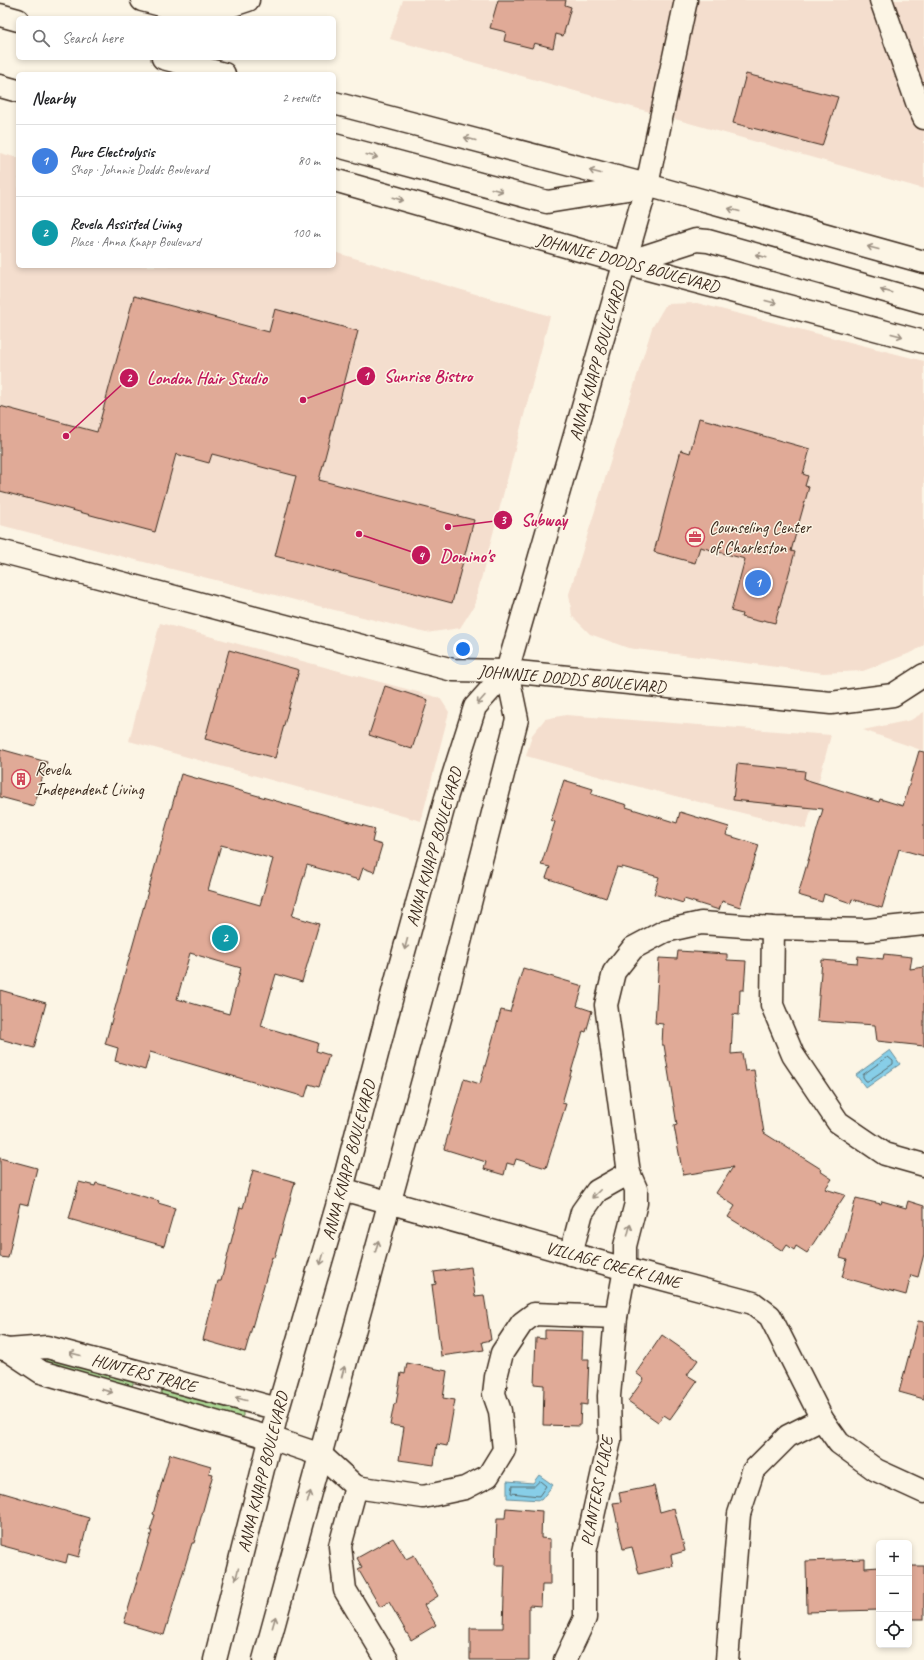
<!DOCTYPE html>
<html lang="en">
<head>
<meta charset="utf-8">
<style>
	body { margin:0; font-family:Caveat,sans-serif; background:#f2f2f2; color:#202124 }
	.controls { position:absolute; right:12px; bottom:12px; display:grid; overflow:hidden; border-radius:6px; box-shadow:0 2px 6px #0003 }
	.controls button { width:36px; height:36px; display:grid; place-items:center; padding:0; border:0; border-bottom:1px solid #e0e0e0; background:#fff; color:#202124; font:20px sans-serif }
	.you { position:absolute; left:463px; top:649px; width:14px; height:14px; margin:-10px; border:3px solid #fff; border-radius:50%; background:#1a73e8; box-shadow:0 0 0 6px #1a73e833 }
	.badge { display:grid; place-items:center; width:26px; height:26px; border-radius:50%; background:#111827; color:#fff; font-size:13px; font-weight:700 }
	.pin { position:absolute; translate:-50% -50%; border:2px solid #fff; box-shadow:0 1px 4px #0006 }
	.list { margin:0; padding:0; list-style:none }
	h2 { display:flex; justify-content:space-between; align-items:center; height:52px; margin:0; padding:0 16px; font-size:17px }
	h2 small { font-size:13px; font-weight:400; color:#757577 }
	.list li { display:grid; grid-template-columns:26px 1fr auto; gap:12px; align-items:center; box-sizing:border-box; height:72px; padding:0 16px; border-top:1px solid #e0e0e0 }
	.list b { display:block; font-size:15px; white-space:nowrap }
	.list p { margin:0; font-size:13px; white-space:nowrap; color:#757577 }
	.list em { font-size:13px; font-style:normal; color:#757577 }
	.icon { flex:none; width:22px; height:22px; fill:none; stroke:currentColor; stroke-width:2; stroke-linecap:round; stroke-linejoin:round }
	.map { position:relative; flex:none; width:924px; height:1660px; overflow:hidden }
	.search { position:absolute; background:#fff; box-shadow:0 2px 6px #0003; left:16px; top:16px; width:320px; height:44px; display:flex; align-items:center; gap:10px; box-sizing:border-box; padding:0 14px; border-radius:6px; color:#757577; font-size:15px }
	.panel { position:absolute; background:#fff; box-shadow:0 2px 6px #0003; left:16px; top:72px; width:320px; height:196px; border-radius:6px }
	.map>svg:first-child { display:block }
	.built { fill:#f4dece }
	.green { fill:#aed997; stroke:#74825a }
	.water { fill:#87cee8; stroke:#698c97 }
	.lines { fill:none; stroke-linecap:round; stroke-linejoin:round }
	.shore { stroke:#596c6f; stroke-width:1 }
	.building { fill:#e0aa97; stroke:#3b2a1e; fill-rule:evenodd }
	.minor-casing { stroke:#3b2a1e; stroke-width:25 }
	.tertiary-casing { stroke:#3b2a1e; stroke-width:25 }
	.trunk-casing { stroke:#3b2a1e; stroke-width:25 }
	.minor { stroke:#fcf5e5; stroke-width:22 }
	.tertiary { stroke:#fcf5e5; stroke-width:22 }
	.trunk { stroke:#fcf5e5; stroke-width:22 }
	.oneway { stroke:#9c9082 }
	.labels { text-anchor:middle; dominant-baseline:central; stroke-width:3; stroke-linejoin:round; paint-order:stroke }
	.street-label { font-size:17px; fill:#3b2a1e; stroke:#fcf5e5 }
	.poi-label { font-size:17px; fill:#3b2a1e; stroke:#fcf5e5; text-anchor:start }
	.leader { fill:none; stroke:#c2185b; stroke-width:1.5 }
	.callout-dot { fill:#c2185b; stroke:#fcf5e5; stroke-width:1.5 }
	.mark-label { font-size:12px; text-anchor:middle; font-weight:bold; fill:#fff }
	.callout-label { font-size:18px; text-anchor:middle; font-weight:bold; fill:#c2185b; stroke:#fcf5e5; stroke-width:3; stroke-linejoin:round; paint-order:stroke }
</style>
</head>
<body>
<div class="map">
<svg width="924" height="1660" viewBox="0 0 924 1660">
	<rect width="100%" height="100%" fill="#fcf5e5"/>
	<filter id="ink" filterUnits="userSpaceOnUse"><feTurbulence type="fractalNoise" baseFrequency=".025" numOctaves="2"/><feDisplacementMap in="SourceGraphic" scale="8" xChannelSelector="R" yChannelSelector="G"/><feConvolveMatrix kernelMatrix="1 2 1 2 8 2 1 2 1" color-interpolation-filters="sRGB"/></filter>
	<g filter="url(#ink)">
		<g class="built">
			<path d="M403 0H924V189L390 39Z"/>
			<path d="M0 153 18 158V266H334V252L550 316 474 606 460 628 426 633 136 560 0 525Z"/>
			<path d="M697 303 924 361V645L913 652 863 671 823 673 628 648 590 634 572 616 569 594 652 328 666 304Z"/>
			<path d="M160 623 440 698 449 712 421 821 129 741Z"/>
			<path d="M924 712V751L863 730 911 720Z"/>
			<path d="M566 715 831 735 806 829 612 780 526 756 532 735 545 719Z"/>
		</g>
		<g class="green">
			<path d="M47 1357 134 1381 132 1386 128 1388 45 1362Z"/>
			<path d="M166 1386 241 1407 243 1412V1416L238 1419 164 1397 161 1393 162 1389Z"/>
		</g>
		<g class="water">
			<path d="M890 1050 900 1064 866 1088 856 1075Z"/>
			<path d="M539 1475 553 1485 541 1500 507 1498V1481L533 1483Z"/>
		</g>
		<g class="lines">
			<g class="shore">
				<path d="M888 1057 893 1061V1064L868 1081H866L863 1077V1075Z"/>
				<path d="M540 1481 546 1486 539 1496 511 1493 512 1486H534Z"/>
			</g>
		</g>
		<g class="building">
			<path d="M498 0H566L565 5 571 7 563 36 556 34 553 48 534 43 532 48 504 41 506 32 490 28Z"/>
			<path d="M746 74 838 97 822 146 733 123Z"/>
			<path d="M134 296 269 332 275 309 358 331 319 480 474 520 452 603 275 556 296 476 212 454 209 463 176 454 155 532 0 491V406L97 432Z"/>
			<path d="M699 418 810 449 803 474 808 476 805 486 809 487 791 551 795 552 775 623 763 620 762 622 741 617 742 614 731 611 745 559 700 547 695 563 654 552 681 450 690 453Z"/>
			<path d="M229 650 299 670 275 758 205 739Z"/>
			<path d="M385 686 428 700 412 749 369 735Z"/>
			<path d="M0 749 47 762 34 806 0 797Z"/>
			<path d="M919 751 924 752V856L899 849 882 908 852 899 851 903 824 894 822 902 798 895 823 809 733 800 737 764 805 771 804 779 879 802 880 799 903 806Z"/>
			<path d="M181 774 375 829 372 842 382 845 374 872 363 868 359 880 307 865 292 916 319 924 302 982 276 974 261 1026 318 1043 316 1051 329 1055 319 1087 309 1084 305 1097 150 1052 145 1070 115 1061 118 1048 105 1044ZM221 845 273 859 260 905 208 890ZM190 953 241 968 229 1014 177 999Z"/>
			<path d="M564 780 593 789 591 794 627 805 626 807 677 823 680 812 729 827 726 835 759 845 740 907 722 901 719 910 684 899 683 903 654 894 659 877 622 867V868L617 867 606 898 546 878 550 867 541 865 555 822 551 820Z"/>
			<path d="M678 951 727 954V960L746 961 744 990H740L739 1015 733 1014 731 1054 742 1053 745 1071 754 1070 764 1133 821 1169 820 1171 832 1179 825 1189 845 1195 807 1253 796 1246 794 1250 787 1245 783 1251 728 1217 735 1206 716 1193 733 1167 683 1175 674 1126 677 1125 664 1045H662L663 1024 655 1023 659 958 677 959Z"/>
			<path d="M884 954 912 957 910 969 924 967V1046L877 1041 875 1025 817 1021 822 960 857 963 858 956 883 959Z"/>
			<path d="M523 968 583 986 577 1006 592 1011 586 1032 583 1031 562 1103 566 1104 546 1168 516 1159 514 1165 507 1163 504 1175 484 1169 486 1162 444 1149 464 1079 480 1084 501 1010 510 1012Z"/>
			<path d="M0 990 46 1003 34 1048 0 1039Z"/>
			<path d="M0 1158 37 1168 28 1205 20 1203 8 1258 0 1257Z"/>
			<path d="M253 1170 295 1182 274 1258 272 1257 245 1352 203 1340 218 1281H221L240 1207 243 1208Z"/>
			<path d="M79 1182 95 1186 96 1183 159 1201 158 1203 175 1208 164 1246 69 1219Z"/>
			<path d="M856 1198 881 1204 882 1201 906 1208 908 1201 924 1206V1254L918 1277 911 1275 906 1295 842 1277 847 1259 840 1257Z"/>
			<path d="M471 1267 475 1296 484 1295 491 1340 482 1342 484 1350 441 1356 432 1285 436 1284 434 1272Z"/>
			<path d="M918 1321 924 1322V1399L899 1392Z"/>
			<path d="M545 1330 583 1331 582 1359H589L587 1405 581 1404 580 1426 543 1425 544 1385 534 1384 536 1338 545 1339Z"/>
			<path d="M662 1335 698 1360 687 1375 697 1381 670 1419 664 1415 658 1422 628 1401 644 1379 636 1373Z"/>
			<path d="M407 1363 447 1371 443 1398 455 1400 447 1446 437 1444 434 1465 399 1460 404 1427 390 1425 394 1404H396L401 1373 405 1374Z"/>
			<path d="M170 1454 211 1466 209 1473 213 1474 194 1543H192L164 1635 124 1623 152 1531H150L155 1515 153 1514Z"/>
			<path d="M654 1486 660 1512 674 1508 685 1551 671 1555 673 1566 639 1574 632 1547 623 1549 613 1503 621 1502 619 1493Z"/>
			<path d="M0 1492 89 1518 79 1557 68 1554 66 1563 0 1545Z"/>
			<path d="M506 1508 542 1511 541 1538 550 1539V1585H542L541 1606 529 1605V1660H470V1628H503L505 1565H495L497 1518H505Z"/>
			<path d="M393 1538 406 1559 414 1555 438 1596 424 1605 436 1625 411 1640 389 1602 380 1607 358 1569 362 1567 357 1558Z"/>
			<path d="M865 1559V1568L879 1567V1610L807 1612 806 1561Z"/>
			<rect x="909" y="1566" width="15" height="53"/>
		</g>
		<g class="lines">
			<defs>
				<g id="minor">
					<path d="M773 928 772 1005 793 1055 838 1122 885 1154 924 1165"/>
					<path d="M342 1189 625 1269 753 1303 770 1316 822 1419 839 1443 876 1470 924 1492"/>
					<path d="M571 1254 582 1212 597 1191 629 1173"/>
					<path d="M0 1348 8 1350 41 1372 271 1438 321 1455 356 1487"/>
					<path d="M8 1350 47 1347 278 1409"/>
					<path d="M215 1660 278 1409 342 1189 397 977 446 798 475 707 507 671"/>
					<path d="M264 1660 447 993 517 719 507 671"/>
					<path d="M387 1660 345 1590 340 1546 356 1487 423 1497 465 1488 488 1476 504 1450 500 1411 494 1394 496 1377 502 1353 522 1323 534 1314 616 1317"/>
					<path d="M565 1660 585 1618V1552L610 1440 609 1396 616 1317 625 1269V1246L636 1203V1189L629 1173 606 1005 614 972 633 948 665 931 701 923 773 928 867 930 924 924"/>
					<path d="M727 1660 739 1514 753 1471 788 1436 822 1419"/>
				</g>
				<g id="tertiary">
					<path d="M142 0 165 6 227 7 248 0"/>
					<path d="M881 0 918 105 924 118"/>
					<path d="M0 551 453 670 507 671 831 703 893 695 924 675"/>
					<path d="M507 671 647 185 686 0"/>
				</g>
				<g id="trunk">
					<path d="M0 15 18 20"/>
					<path d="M163 58 224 74"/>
					<path d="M0 86 18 91"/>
					<path d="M334 103 647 185 924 262"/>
					<path d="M334 145 547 202 640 187"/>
					<path d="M334 180 625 263 924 342"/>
					<path d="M625 263 696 240 708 241 924 302"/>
				</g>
			</defs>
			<use href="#minor" class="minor-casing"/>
			<use href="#tertiary" class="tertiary-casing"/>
			<use href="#trunk" class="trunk-casing"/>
			<use href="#minor" class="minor"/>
			<use href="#tertiary" class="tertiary"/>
			<use href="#trunk" class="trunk"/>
		</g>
		<defs><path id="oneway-shaft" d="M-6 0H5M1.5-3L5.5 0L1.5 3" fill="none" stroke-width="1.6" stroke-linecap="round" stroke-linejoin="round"/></defs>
		<g class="oneway">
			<use href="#oneway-shaft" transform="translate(470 139) rotate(-165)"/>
			<use href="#oneway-shaft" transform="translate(372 156) rotate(15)"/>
			<use href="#oneway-shaft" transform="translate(595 172) rotate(-165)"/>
			<use href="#oneway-shaft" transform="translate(497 190) rotate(15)"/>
			<use href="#oneway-shaft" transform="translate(398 199) rotate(16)"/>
			<use href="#oneway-shaft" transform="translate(734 210) rotate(-165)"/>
			<use href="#oneway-shaft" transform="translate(873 248) rotate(-165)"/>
			<use href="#oneway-shaft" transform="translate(761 256) rotate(-164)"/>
			<use href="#oneway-shaft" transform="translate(886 291) rotate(-164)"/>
			<use href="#oneway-shaft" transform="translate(771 302) rotate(15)"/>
			<use href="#oneway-shaft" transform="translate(897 335) rotate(15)"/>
			<use href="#oneway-shaft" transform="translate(481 700) rotate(132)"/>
			<use href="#oneway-shaft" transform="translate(406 944) rotate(105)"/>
			<use href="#oneway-shaft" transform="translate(596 1194) rotate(135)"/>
			<use href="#oneway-shaft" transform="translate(629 1230) rotate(-76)"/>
			<use href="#oneway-shaft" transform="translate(377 1246) rotate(-75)"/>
			<use href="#oneway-shaft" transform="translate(322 1259) rotate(106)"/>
			<use href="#oneway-shaft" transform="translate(75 1354) rotate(-165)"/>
			<use href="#oneway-shaft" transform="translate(343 1372) rotate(-75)"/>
			<use href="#oneway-shaft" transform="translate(107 1391) rotate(16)"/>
			<use href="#oneway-shaft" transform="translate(241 1399) rotate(-165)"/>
			<use href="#oneway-shaft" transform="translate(309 1497) rotate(-74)"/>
			<use href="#oneway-shaft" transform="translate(237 1574) rotate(104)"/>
			<use href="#oneway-shaft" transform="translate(274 1622) rotate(-74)"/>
		</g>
	</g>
	<defs>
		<symbol id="office-ring" viewBox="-11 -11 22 22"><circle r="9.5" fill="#fcf5e5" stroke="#d1495b" stroke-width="1.5"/><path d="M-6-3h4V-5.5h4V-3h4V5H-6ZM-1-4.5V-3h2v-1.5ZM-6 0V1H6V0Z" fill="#d1495b"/></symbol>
		<symbol id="building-ring" viewBox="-11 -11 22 22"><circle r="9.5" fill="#fcf5e5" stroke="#d1495b" stroke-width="1.5"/><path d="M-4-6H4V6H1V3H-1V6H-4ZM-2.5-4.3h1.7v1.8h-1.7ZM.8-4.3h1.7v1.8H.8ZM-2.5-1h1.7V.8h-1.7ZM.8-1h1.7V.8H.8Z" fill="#d1495b"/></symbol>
	</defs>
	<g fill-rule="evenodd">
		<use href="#office-ring" x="684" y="526" width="22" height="22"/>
		<use href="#building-ring" x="10" y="768" width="22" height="22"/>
	</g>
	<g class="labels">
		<g class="street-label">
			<text transform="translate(628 263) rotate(15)">JOHNNIE DODDS BOULEVARD</text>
			<text transform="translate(597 361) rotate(-74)">ANNA KNAPP BOULEVARD</text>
			<text transform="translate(572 679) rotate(5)">JOHNNIE DODDS BOULEVARD</text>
			<text transform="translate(434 847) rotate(-74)">ANNA KNAPP BOULEVARD</text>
			<text transform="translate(349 1160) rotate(-75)">ANNA KNAPP BOULEVARD</text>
			<text transform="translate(613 1265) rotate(15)">VILLAGE CREEK LANE</text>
			<text transform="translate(144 1373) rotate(15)">HUNTERS TRACE</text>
			<text transform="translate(263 1472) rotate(-76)">ANNA KNAPP BOULEVARD</text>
			<text transform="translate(597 1491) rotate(-79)">PLANTERS PLACE</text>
		</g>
		<g class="poi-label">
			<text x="709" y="527">Counseling Center<tspan x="709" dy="20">of Charleston</tspan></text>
			<text x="35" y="769">Revela<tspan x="35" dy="20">Independent Living</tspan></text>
		</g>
	</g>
	<path class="leader" d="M303 400L366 376M66 436L129 378M448 527L503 520M359 534L421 555"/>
	<g class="callout-dot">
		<circle cx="303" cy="400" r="4"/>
		<circle cx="66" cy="436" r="4"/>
		<circle cx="448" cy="527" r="4"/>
		<circle cx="359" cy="534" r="4"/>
		<circle cx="366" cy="376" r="10"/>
		<circle cx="129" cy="378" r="10"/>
		<circle cx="503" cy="520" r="10"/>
		<circle cx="421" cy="555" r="10"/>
	</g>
	<g class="mark-label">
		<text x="366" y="380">1</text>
		<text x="129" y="382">2</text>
		<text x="503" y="524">3</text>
		<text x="421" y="560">4</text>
	</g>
	<g class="callout-label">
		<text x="428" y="382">Sunrise Bistro</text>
		<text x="207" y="384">London Hair Studio</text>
		<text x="544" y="526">Subway</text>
		<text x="467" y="562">Domino's</text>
	</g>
</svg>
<div class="controls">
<button>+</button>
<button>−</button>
<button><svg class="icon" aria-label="locate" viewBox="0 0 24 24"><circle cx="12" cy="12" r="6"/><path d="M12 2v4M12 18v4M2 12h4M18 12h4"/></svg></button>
</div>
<div class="you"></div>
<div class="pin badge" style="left:758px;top:583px;background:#3f7fe0">1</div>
<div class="pin badge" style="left:225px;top:938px;background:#0f9aa8">2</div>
<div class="search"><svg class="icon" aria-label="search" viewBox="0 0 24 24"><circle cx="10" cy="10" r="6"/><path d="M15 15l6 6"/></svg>Search here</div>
<section class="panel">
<h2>Nearby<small>2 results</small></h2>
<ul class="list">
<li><span class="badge" style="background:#3f7fe0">1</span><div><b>Pure Electrolysis</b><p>Shop · Johnnie Dodds Boulevard</p></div><em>80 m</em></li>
<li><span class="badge" style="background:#0f9aa8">2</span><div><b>Revela Assisted Living</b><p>Place · Anna Knapp Boulevard</p></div><em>100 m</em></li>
</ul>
</section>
</div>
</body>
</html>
